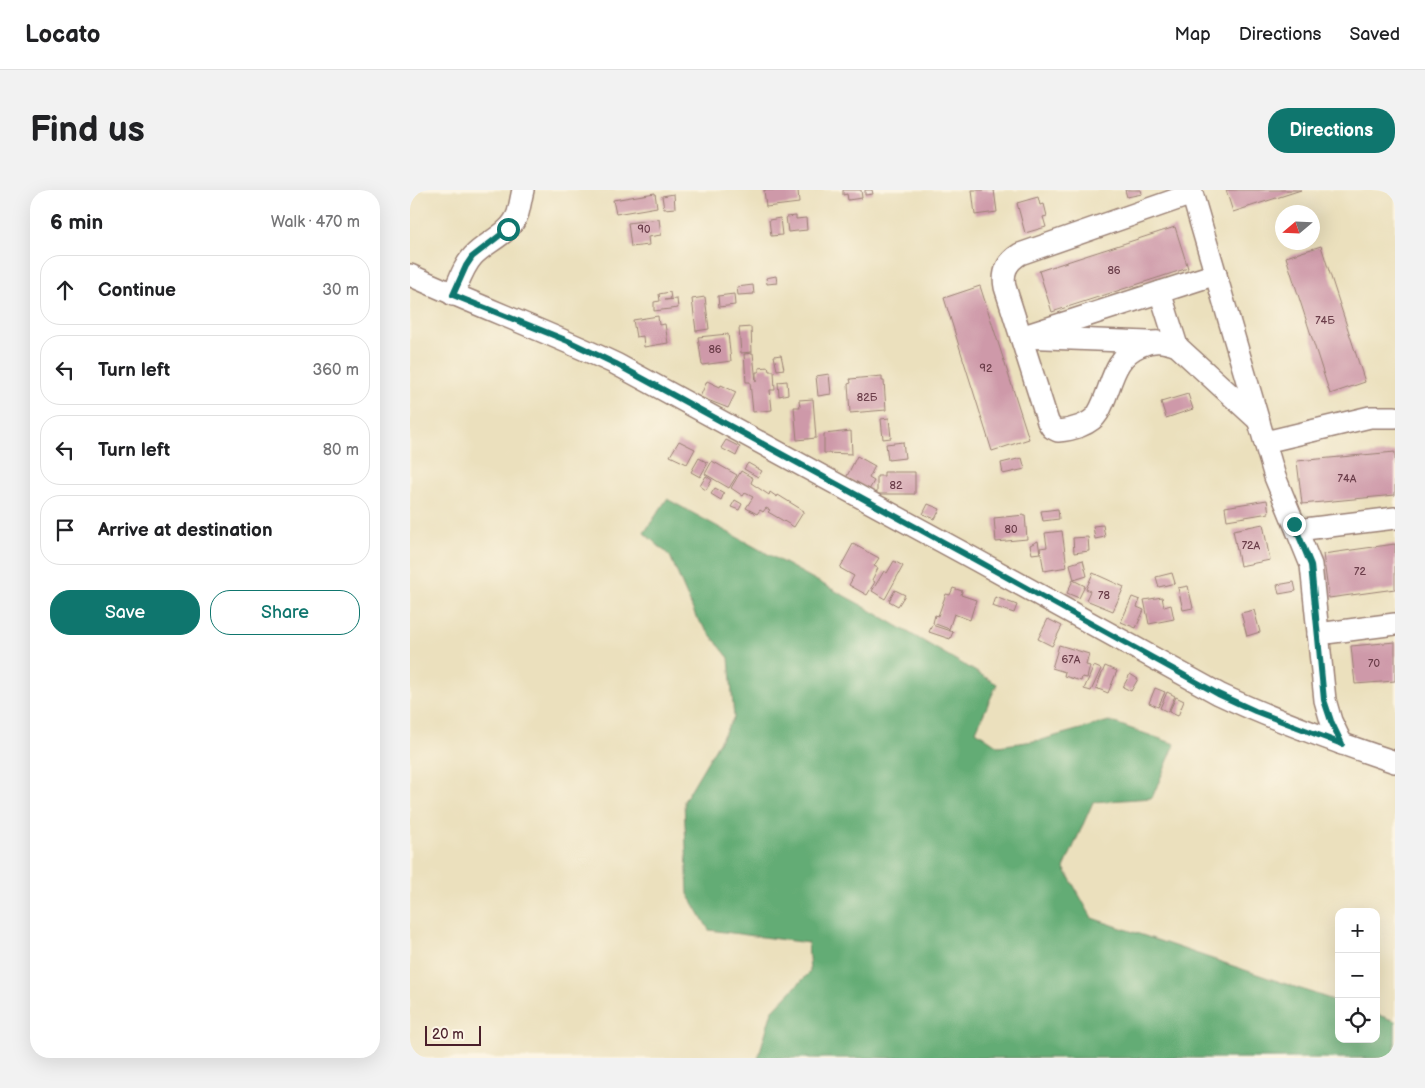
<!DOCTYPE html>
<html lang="en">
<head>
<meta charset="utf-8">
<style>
	body { margin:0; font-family:"Balsamiq Sans",sans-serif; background:#f2f2f2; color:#202124 }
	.controls { position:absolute; right:15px; bottom:15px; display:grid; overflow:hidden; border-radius:10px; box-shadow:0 5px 20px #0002 }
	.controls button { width:45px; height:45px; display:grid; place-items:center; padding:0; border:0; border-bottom:1px solid #e0e0e0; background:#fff; color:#202124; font:25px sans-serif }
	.compass { position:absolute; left:865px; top:15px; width:45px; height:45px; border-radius:50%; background:#fff; box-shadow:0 5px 20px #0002; rotate:251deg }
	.scale { position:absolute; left:15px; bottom:12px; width:56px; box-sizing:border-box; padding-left:5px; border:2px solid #4a1f2b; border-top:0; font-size:14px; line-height:18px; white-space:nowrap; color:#4a1f2b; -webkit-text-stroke:4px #fcf5e5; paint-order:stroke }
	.stop { position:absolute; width:15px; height:15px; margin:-11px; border:4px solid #0f766e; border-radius:50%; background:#fff }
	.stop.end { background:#0f766e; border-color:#fff; box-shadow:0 1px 5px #0008 }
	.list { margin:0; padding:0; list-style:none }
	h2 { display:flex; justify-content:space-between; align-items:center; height:65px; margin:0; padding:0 20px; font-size:21px }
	h2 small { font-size:16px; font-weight:400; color:#757577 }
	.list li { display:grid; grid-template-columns:32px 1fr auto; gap:15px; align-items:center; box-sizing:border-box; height:70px; margin:0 10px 10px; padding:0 10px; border:1px solid #e0e0e0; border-radius:20px }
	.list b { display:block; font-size:19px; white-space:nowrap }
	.list em { font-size:16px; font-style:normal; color:#757577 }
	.actions { display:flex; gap:10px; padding:15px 20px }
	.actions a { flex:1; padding:11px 0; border:1px solid #0f766e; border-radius:20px; text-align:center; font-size:18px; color:#0f766e }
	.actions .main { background:#0f766e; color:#fff }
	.icon { flex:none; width:28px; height:28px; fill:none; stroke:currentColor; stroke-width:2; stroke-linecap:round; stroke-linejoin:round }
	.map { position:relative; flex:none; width:985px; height:868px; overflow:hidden; border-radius:20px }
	header { display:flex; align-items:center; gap:30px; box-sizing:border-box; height:70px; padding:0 25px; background:#fff; border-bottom:1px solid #e0e0e0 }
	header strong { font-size:24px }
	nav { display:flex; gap:28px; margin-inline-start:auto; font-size:18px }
	.intro { display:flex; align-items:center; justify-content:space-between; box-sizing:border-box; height:120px; padding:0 30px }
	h1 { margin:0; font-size:35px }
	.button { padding:12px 22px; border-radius:20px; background:#0f766e; color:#fff; font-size:18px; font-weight:700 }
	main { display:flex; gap:30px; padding:0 30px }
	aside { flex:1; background:#fff; border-radius:20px; box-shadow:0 5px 20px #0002 }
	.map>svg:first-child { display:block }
	.forest { fill:#63ac74; stroke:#566650 }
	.building { fill:#ce99a9 }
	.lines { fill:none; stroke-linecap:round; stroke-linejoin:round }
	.minor-casing { stroke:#9a8074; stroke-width:24 }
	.minor { stroke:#fff; stroke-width:21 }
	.route { stroke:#0f766e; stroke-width:6 }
	.labels { text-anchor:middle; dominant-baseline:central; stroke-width:5; stroke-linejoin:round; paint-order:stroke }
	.number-label { font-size:11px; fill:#6b3e4a }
</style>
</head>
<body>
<header>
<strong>Locato</strong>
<nav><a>Map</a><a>Directions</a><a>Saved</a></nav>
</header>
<div class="intro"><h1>Find us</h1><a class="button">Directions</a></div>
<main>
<aside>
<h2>6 min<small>Walk · 470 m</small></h2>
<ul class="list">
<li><svg class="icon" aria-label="ahead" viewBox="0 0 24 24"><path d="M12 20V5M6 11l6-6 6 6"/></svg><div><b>Continue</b></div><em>30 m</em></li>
<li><svg class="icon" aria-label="left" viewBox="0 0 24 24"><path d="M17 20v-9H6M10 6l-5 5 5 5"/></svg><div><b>Turn left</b></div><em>360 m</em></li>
<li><svg class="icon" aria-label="left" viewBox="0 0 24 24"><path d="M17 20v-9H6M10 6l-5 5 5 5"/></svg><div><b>Turn left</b></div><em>80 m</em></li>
<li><svg class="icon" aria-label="arrive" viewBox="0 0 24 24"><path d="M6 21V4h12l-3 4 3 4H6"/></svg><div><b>Arrive at destination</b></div></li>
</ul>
<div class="actions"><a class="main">Save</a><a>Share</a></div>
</aside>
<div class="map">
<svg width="985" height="868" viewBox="0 0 985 868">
	<rect width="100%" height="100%" fill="#fcf5e5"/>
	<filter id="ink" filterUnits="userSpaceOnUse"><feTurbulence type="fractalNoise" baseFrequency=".02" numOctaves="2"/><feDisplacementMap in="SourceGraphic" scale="10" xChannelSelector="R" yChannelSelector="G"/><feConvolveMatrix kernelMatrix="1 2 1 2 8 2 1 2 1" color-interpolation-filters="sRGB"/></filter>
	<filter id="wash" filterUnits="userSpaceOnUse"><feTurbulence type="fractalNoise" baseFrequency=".0096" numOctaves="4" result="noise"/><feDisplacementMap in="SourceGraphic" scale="20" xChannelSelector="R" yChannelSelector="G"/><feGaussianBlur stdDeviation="1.12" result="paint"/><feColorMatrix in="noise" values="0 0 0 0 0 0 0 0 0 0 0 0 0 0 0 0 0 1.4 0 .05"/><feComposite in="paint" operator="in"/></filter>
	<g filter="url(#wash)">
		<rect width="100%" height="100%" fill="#ebe0bd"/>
		<path class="forest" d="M257 309 453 416 587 494 566 541 588 556 631 550 699 531 765 554 742 608 683 612 654 678 682 728 929 812V849H966V824L985 831V868H348L362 821 400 782 398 753 299 740 278 704 274 611 324 527 319 468 286 427 260 366 234 343Z"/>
		<g id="blocks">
			<g class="building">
				<path d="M354 0H388L389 13 356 17Z"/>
				<path d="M433 0H451L452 8 438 10 437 4 433 5Z"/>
				<path d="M455 0H462L463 4 455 5Z"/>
				<path d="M562 0H584L587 22 565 25Z"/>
				<path d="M715 0H731L732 4 717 7Z"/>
				<path d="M816 0H891L823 22Z"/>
				<path d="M245 3 247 17 206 24 203 10Z"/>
				<path d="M264 4 265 18 254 19 252 6Z"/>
				<path d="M628 7 630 15 634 14 637 26 633 27 636 37 615 43 607 13Z"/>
				<path d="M386 26V29L396 28 397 40 378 42 376 27Z"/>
				<path d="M370 28 372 45 361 46 359 30Z"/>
				<path d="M249 29 251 45 238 47 239 55 221 57 218 33Z"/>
				<path d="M765 37 778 78 642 122 629 81Z"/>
				<path d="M911 56 955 192 920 204 876 67Z"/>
				<path d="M366 86 367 93 357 94 356 88Z"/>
				<path d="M343 95 344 104 328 105 327 97Z"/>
				<path d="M570 96 619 249 582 261 534 108Z"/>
				<path d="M260 102 261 109 255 110 267 109 268 118 244 121V112L250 111 249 104Z"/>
				<path d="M324 104 325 115 309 117 308 106Z"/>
				<path d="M295 107 299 139 286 141 282 109Z"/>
				<path d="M248 126 249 135 255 134 258 153 234 157 233 146 226 147 223 130Z"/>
				<path d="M341 137 342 162 331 163 329 138Z"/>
				<path d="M318 144 321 171 292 175 288 147Z"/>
				<path d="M343 163 346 192V182H349V178L358 177 359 181H364L365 200H360L362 220 343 222 340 192H336L334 164Z"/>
				<path d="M371 165 374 179 367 180 364 166Z"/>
				<path d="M419 184 421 204 408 206 406 186Z"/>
				<path d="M472 186V191H474L476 220 440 223 438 194 441 193 440 189Z"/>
				<path d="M297 191 310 197 311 195 326 202 318 218 290 207Z"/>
				<path d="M377 191 378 204 369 206 368 192Z"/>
				<path d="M778 204 783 219 756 228 751 212Z"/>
				<path d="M403 209 406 248 387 250 384 217H390L389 210Z"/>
				<path d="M479 228 481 248 473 249 471 229Z"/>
				<path d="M441 241 442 264 414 263V244Z"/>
				<path d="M316 250 330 257 326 266 311 258Z"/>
				<path d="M269 251 285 259 277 274 260 266Z"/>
				<path d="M493 252 495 268 478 270 476 254Z"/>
				<path d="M985 262V305L892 314 887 271Z"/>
				<path d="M447 266 465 276 459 288 464 291 459 300 436 288Z"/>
				<path d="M289 268 298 273 290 287 281 282Z"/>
				<path d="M612 268 615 279 593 284 591 273Z"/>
				<path d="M302 271 327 285 319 298 295 284Z"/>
				<path d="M338 273 352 281 348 287 334 279Z"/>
				<path d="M331 281 343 288 341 293 359 305 360 302 367 307 368 305 394 321 384 337 358 322 360 320 356 318 353 322 350 320 347 324 336 318 343 307 335 303 333 306 321 298Z"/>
				<path d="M474 282H505V304H467V286H474Z"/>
				<path d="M296 286 302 290 296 300 290 296Z"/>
				<path d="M305 298 314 303 311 310 301 304Z"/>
				<path d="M325 310 332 314 329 320 321 317Z"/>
				<path d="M857 310 859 323 817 330 815 317Z"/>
				<path d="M518 314 530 319 525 329 513 324Z"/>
				<path d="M648 319 649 329 633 331 631 321Z"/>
				<path d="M615 325 617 349 586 352 584 328Z"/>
				<path d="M853 334 860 370 830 376 823 340Z"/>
				<path d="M693 335 695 347 685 349 683 336Z"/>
				<path d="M652 341 657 377 634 381 630 358 637 357 635 343Z"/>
				<path d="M678 347 679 361 664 363 663 348Z"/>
				<path d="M628 351 630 363 622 364 620 355Z"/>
				<path d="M443 354 469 368 464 376 468 378 462 390 465 392 457 405 439 395 444 386 430 378Z"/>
				<path d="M985 354V399L919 408 913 364Z"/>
				<path d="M673 370 677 386 664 390 660 374Z"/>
				<path d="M484 371 493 376 475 409 462 401 474 381 477 383Z"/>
				<path d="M683 383 714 397 703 421 676 410 680 401 676 399Z"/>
				<path d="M762 383 765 393 749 397 746 387Z"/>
				<path d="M663 390 675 396 669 408 657 403Z"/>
				<path d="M884 392 886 401 869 404 867 395Z"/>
				<path d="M778 396 783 418 773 420 768 398Z"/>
				<path d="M543 398 552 401 551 405 566 410 560 430 544 424 539 439 523 433 525 425 528 426 536 404 540 405Z"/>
				<path d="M485 400 495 405 488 416 479 411Z"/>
				<path d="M585 407 607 415 604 423 582 416Z"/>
				<path d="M722 407 730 410 727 417 734 420 726 438 711 432Z"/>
				<path d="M752 407 754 417 761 415 764 429 739 434 734 410Z"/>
				<path d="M844 420 850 442 837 446 831 423Z"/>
				<path d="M638 429 652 436 642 456 628 449Z"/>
				<path d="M522 435 543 442 540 449 519 442Z"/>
				<path d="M985 452V491L945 494 941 456Z"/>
				<path d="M649 455 679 464 676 475 680 476 677 488 672 487 671 491 654 486 655 482 642 478Z"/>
				<path d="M684 476 691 479 681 501 674 499Z"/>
				<path d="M695 476 707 481 698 503 686 498Z"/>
				<path d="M720 484 728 489 721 501 713 497Z"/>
				<path d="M745 498 755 502 748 517 739 513Z"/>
				<path d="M757 502 765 506 758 522 750 518Z"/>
				<path d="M766 507 774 511 768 526 759 522Z"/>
			</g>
		</g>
	</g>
	<g filter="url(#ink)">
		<use href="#blocks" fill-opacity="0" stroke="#9a8074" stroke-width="1"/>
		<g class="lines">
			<defs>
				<g id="minor">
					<path d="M781 0 865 287 901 375 915 510 921 531 932 554"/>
					<path d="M782 4 610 64C597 72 592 82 595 97L638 232 642 238 648 241C661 240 681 235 688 223 702 200 701 168 730 156 743 150 753 151 767 156L849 231"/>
					<path d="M0 85C68 116 138 142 206 174L566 370 809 504C866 531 925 552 985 572"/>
					<path d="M750 102 767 156"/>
					<path d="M43 105C49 91 53 77 63 66 77 51 101 44 108 23 110 16 111 8 113 0"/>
					<path d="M738 152 611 147 806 84"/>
					<path d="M855 252 960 227H985"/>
					<path d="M887 340 985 328"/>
					<path d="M908 444 985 434"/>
				</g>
			</defs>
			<use href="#minor" class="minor-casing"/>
			<use href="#minor" class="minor"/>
		</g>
	</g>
	<g class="lines" filter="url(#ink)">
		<path class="route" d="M98 39 62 67 56 76 43 105 158 151 206 174 566 370 808 504 845 521 932 554 921 531 914 510 901 375 884 334"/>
	</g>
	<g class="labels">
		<g class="number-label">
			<text x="234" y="39">90</text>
			<text x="704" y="80">86</text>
			<text x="915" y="130">74Б</text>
			<text x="305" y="159">86</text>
			<text x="576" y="178">92</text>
			<text x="457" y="207">82Б</text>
			<text x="937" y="288">74А</text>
			<text x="486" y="295">82</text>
			<text x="601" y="339">80</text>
			<text x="841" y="355">72А</text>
			<text x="950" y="381">72</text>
			<text x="694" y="405">78</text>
			<text x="661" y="469">67А</text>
			<text x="964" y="473">70</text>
		</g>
	</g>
</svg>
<div class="controls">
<button>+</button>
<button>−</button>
<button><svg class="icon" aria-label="locate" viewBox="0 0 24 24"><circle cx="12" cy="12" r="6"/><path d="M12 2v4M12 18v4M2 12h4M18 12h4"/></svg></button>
</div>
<svg class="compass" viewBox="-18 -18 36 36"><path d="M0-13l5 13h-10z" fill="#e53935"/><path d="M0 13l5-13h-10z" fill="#757577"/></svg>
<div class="scale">20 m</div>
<div class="stop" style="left:98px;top:39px"></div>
<div class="stop end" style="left:884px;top:334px"></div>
</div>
</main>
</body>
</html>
